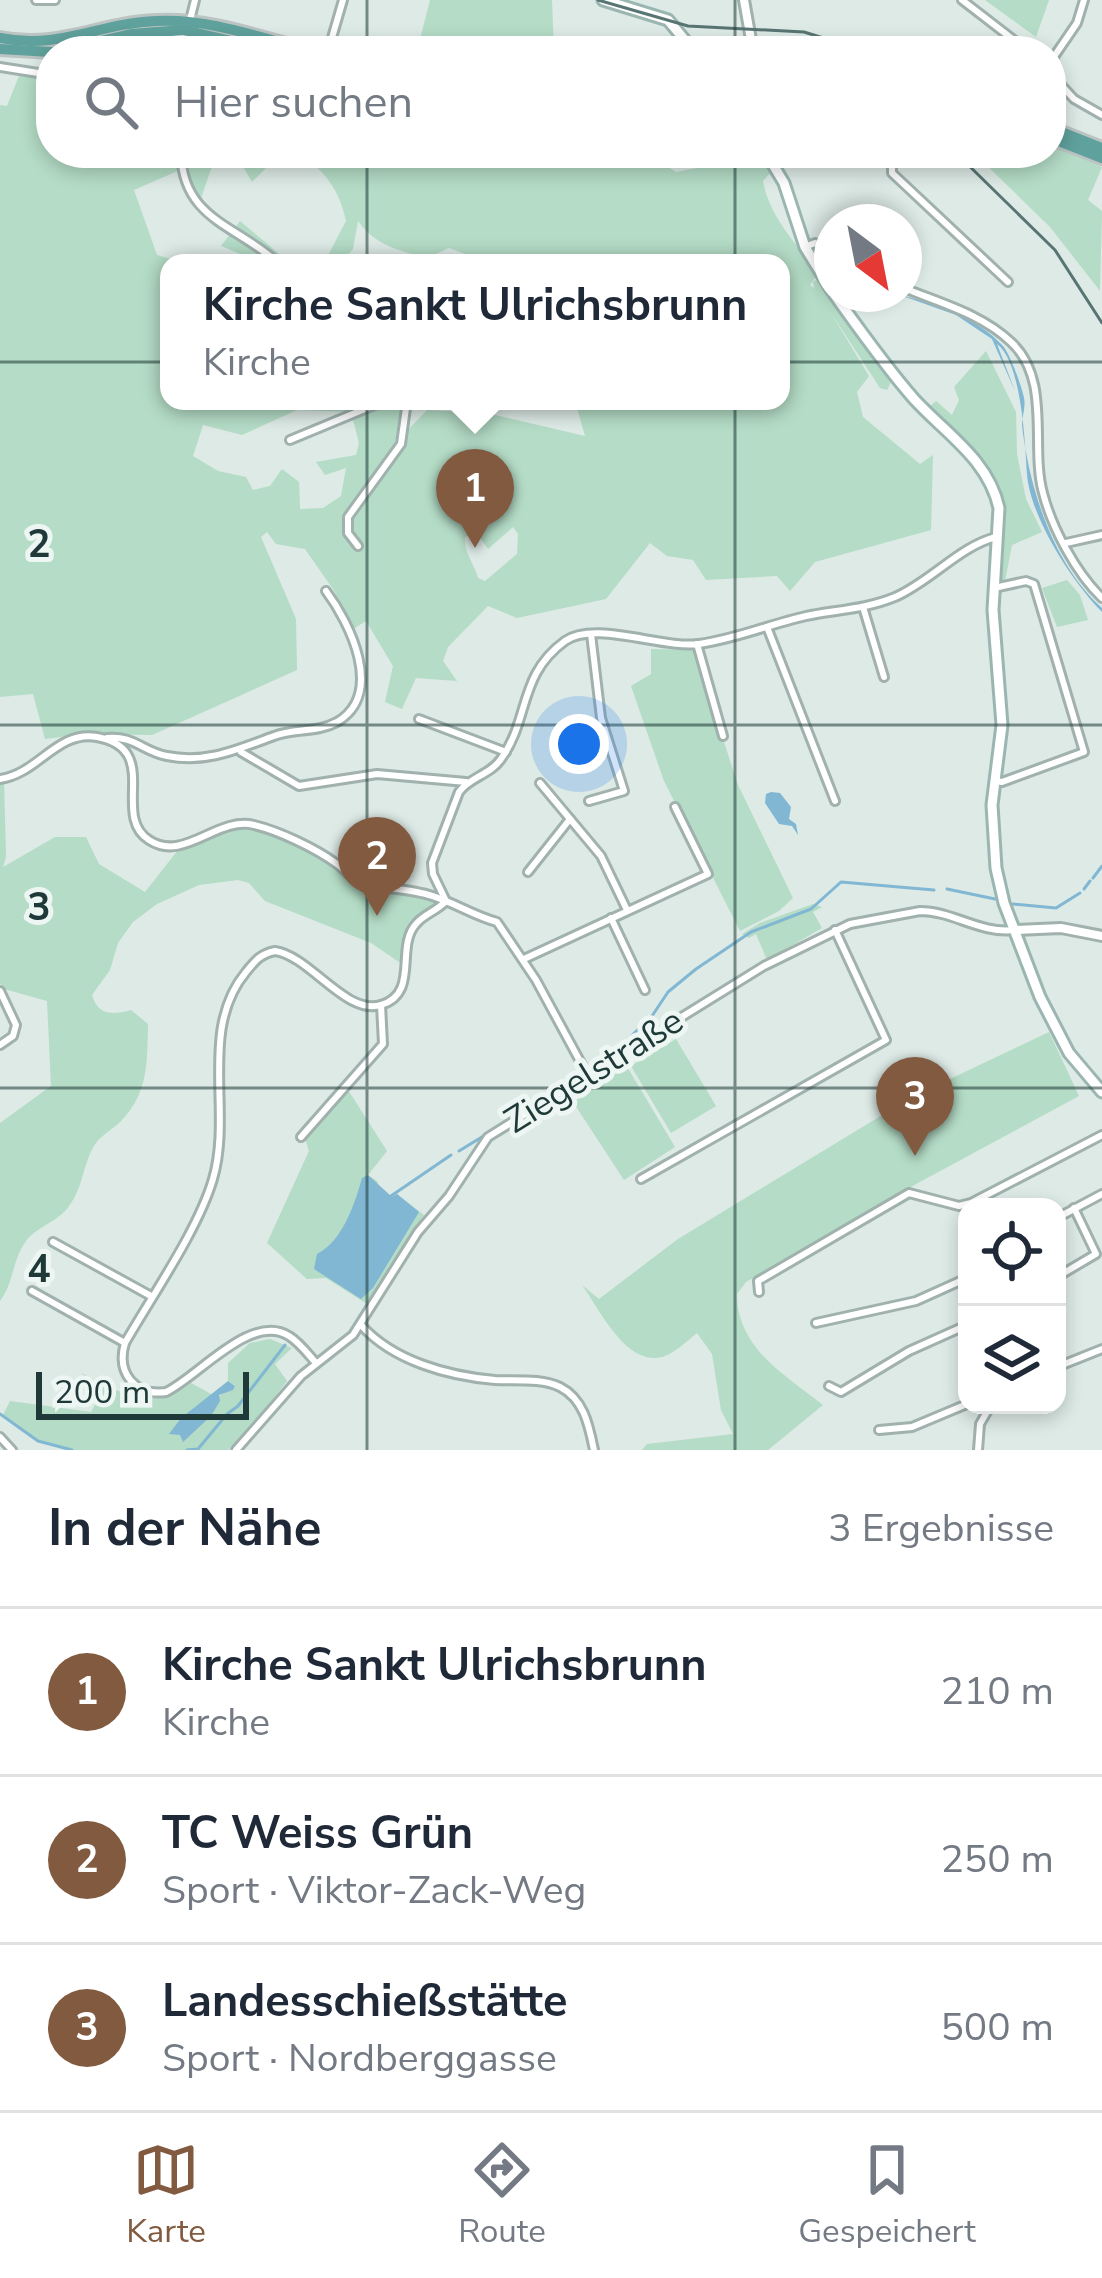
<!DOCTYPE html>
<html lang="de">
<head>
<meta charset="utf-8">
<style>
	body { margin:0; font-family:"Nunito Sans",sans-serif; background:#f6f6f7; color:#1f2937 }
	.controls { position:absolute; right:36px; bottom:36px; display:grid; overflow:hidden; border-radius:24px; box-shadow:0 6px 18px #0003 }
	.controls button { width:108px; height:108px; display:grid; place-items:center; padding:0; border:0; border-bottom:3px solid #e0e1e3; background:#fff; color:#1f2937; font:60px sans-serif }
	.compass { position:absolute; left:814px; top:204px; width:108px; height:108px; border-radius:50%; background:#fff; box-shadow:0 6px 18px #0003; rotate:148deg }
	.scale { position:absolute; left:36px; bottom:30px; width:213px; box-sizing:border-box; padding-left:12px; border:6px solid #1e3937; border-top:0; font-size:33px; line-height:42px; white-space:nowrap; color:#1e3937; -webkit-text-stroke:9px #edf6f3; paint-order:stroke }
	.you { position:absolute; left:579px; top:744px; width:42px; height:42px; margin:-30px; border:9px solid #fff; border-radius:50%; background:#1a73e8; box-shadow:0 0 0 18px #1a73e833 }
	.badge { display:grid; place-items:center; width:78px; height:78px; border-radius:50%; background:#815a40; color:#fff; font-size:39px; font-weight:700 }
	.pin { position:absolute; translate:-50% -99px; filter:drop-shadow(0 3px 6px #0008) }
	.pin::after { content:''; position:absolute; top:63px; width:42px; height:36px; background:inherit; clip-path:polygon(0 0,100% 0,50% 100%) }
	.popup { position:absolute; left:160px; top:254px; width:630px; height:156px; box-sizing:border-box; display:grid; place-content:center; border-radius:24px; background:#fff; filter:drop-shadow(0 3px 9px #0005); font-size:39px; white-space:nowrap; color:#747a83 }
	.popup b { font-size:45px; color:#1f2937 }
	.popup::after { content:''; position:absolute; left:50%; top:100%; margin-left:-24px; border:24px solid transparent; border-top-color:#fff }
	.list { margin:0; padding:0; list-style:none }
	h2 { display:flex; justify-content:space-between; align-items:center; height:156px; margin:0; padding:0 48px; font-size:51px }
	h2 small { font-size:39px; font-weight:400; color:#747a83 }
	.list li { display:grid; grid-template-columns:78px 1fr auto; gap:36px; align-items:center; box-sizing:border-box; height:168px; padding:0 48px; border-top:3px solid #e0e1e3 }
	.list b { display:block; font-size:45px; white-space:nowrap }
	.list p { margin:0; font-size:39px; white-space:nowrap; color:#747a83 }
	.list em { font-size:39px; font-style:normal; color:#747a83 }
	.icon { flex:none; width:66px; height:66px; fill:none; stroke:currentColor; stroke-width:2; stroke-linecap:round; stroke-linejoin:round }
	.map { position:relative; flex:none; width:1102px; height:1450px; overflow:hidden }
	.search { position:absolute; background:#fff; box-shadow:0 6px 18px #0003; left:36px; right:36px; top:36px; height:132px; display:flex; align-items:center; gap:30px; box-sizing:border-box; padding:0 42px; border-radius:48px; color:#747a83; font-size:45px }
	.sheet { height:660px; background:#fff }
	nav { display:flex; justify-content:space-around; align-items:center; box-sizing:border-box; height:168px; border-top:3px solid #e0e1e3; background:#fff; font-size:33px; color:#747a83 }
	nav a { display:grid; justify-items:center; gap:6px }
	nav .on { color:#815a40 }
	.map>svg:first-child { display:block }
	.green { fill:#b4dcc6; fill-rule:evenodd }
	.water { fill:#81b7d2 }
	.lines { fill:none; stroke-linecap:round; stroke-linejoin:round }
	.stream { stroke:#81b7d2; stroke-width:3 }
	.minor-casing { stroke:#a0b1ae; stroke-width:12 }
	.tertiary-casing { stroke:#a0b1ae; stroke-width:14 }
	.secondary-casing { stroke:#9bb6b1; stroke-width:15 }
	.primary-casing { stroke:#bcc4c3; stroke-width:16 }
	.minor { stroke:#fff; stroke-width:6 }
	.tertiary { stroke:#fff; stroke-width:8 }
	.secondary { stroke:#fff; stroke-width:9 }
	.primary { stroke:#5fa19c; stroke-width:10 }
	.tram { stroke:#587573; stroke-width:3 }
	.grid { fill:none; stroke:#1e3937; stroke-width:3; stroke-opacity:0.55 }
	.labels { text-anchor:middle; dominant-baseline:central; stroke-width:10; stroke-linejoin:round; paint-order:stroke }
	.street-label { font-size:36px; fill:#1e3937; stroke:#edf6f3 }
	.grid-label { font-size:39px; text-anchor:middle; font-weight:bold; fill:#1e3937; stroke:#edf6f3; stroke-width:10; stroke-linejoin:round; paint-order:stroke }
</style>
</head>
<body>
<div class="map">
<svg width="1102" height="1450" viewBox="0 0 1102 1450">
	<rect width="100%" height="100%" fill="#ddeae6"/>
	<g class="green">
		<path d="M430 0H552L554 51H417Z"/>
		<path d="M985 0H1049L1036 37Z"/>
		<path d="M19 76 51 79V153H232L211 169 198 207 180 170 134 190 157 255 184 263H169V401H412L407 431 427 410 487 413 585 436 575 401H781V263H480L479 259 449 248 427 258C398 250 376 246 358 221L353 249 341 263H324L346 221C340 191 325 170 298 153H663L665 165 676 172 702 167 707 153H757L770 173 763 181C769 216 797 246 819 272L810 285 814 288 813 281 818 280 891 382 887 390 880 388 831 313 869 376 857 392 863 417 920 464 933 455 931 530 815 562 790 591 777 576 706 580 693 560 667 556 650 543 606 599 517 618 488 606 448 647 443 661 457 681 416 678 402 709 385 702 393 666 366 621 353 629 333 589 305 549 276 544 267 532 261 537 296 619 297 670 152 735 85 734 45 739 33 694 0 697V105L7 106ZM297 410 351 412 359 443 356 455 316 462 325 475 346 468 341 496 323 508 300 509 299 482 282 469 270 486 253 490 246 477 218 471 193 456 203 425 242 435ZM513 527 518 534 517 554 485 581 478 578C474 563 464 554 465 537L477 533 488 549Z"/>
		<path d="M1051 145 1102 167 1088 200 1102 211 1100 291 1050 227 974 153H1051Z"/>
		<path d="M235 153H281L252 182Z"/>
		<path d="M240 221 290 263H262L221 246Z"/>
		<path d="M986 351 1016 412 1017 454 1026 499 1042 532 1012 545 1005 581 998 583C1011 488 997 471 928 408L936 401 952 415 959 400 954 387Z"/>
		<path d="M1067 580 1080 595 1088 620 1057 627 1042 588Z"/>
		<path d="M651 649 694 650 738 785 793 898 779 911 740 931 664 781 631 686 651 674Z"/>
		<path d="M4 780 6 857 3 867 55 837H86L99 864 145 892 189 836 214 827 282 833 358 880 446 901C420 920 410 930 406 962L402 964 371 943 265 901 249 883 238 880 199 885 157 904 133 922 118 943 110 970 92 995C98 1016 113 1015 131 1010L148 1024C147 1060 149 1092 122 1120 113 1130 101 1134 94 1146 83 1164 83 1188 69 1206 58 1222 36 1227 26 1241 12 1260 14 1283 0 1301V1123L51 1086 47 1001 4 989 0 983V781Z"/>
		<path d="M813 904 822 907 813 912 822 928 767 960 756 934 749 938 742 934 760 923Z"/>
		<path d="M1049 1032 1079 1096 918 1183 746 1282 737 1294C737 1348 785 1375 823 1405L768 1450H642L647 1444 733 1434 721 1410 712 1354 697 1333C687 1341 676 1352 665 1356 628 1370 600 1310 582 1285L599 1299 678 1239 912 1097Z"/>
		<path d="M676 1039 716 1106 671 1133 631 1066Z"/>
		<path d="M626 1065 675 1147 624 1180 573 1102Z"/>
		<path d="M348 1090 387 1151 368 1175 377 1181 385 1202 397 1194 424 1215 367 1304 326 1278 307 1279 267 1243 309 1151 304 1136Z"/>
		<path d="M270 1339 292 1348 275 1364 287 1381 253 1425 228 1450H72L38 1441 3 1415 10 1401 91 1412 96 1403 102 1402 82 1373C116 1394 156 1409 191 1383L213 1395 194 1408 180 1435 183 1441 211 1416 219 1396 235 1385 228 1381V1363L250 1343Z"/>
	</g>
	<g class="water">
		<path d="M897 294C933 303 978 318 1003 346 1010 354 1022 387 1024 398 1026 407 1022 416 1022 425 1029 488 1053 564 1102 608V612C1073 583 1030 517 1027 474 1025 443 1022 363 997 344L1015 391 992 339 956 315Z"/>
		<path d="M771 792 780 793 791 807 789 819 796 824 798 835 792 826 779 824 765 803 766 794Z"/>
		<path d="M368 1175 392 1197 397 1194 419 1212 373 1288 361 1299 314 1269 317 1254C343 1241 355 1203 362 1178Z"/>
		<path d="M228 1381 235 1386 233 1390 219 1395 220 1401 211 1416 183 1442 180 1435 169 1434 181 1418Z"/>
	</g>
	<g class="lines">
		<g class="stream">
			<path d="M1093 878 1102 866"/>
			<path d="M947 889 995 899"/>
			<path d="M1084 889 1090 881"/>
			<path d="M1013 904 1056 908 1080 893"/>
			<path d="M621 1046 652 1016 668 992 696 969 751 932 811 909 841 882 934 890"/>
			<path d="M459 1151 539 1102"/>
			<path d="M388 1198 451 1155"/>
			<path d="M0 1414 38 1441 72 1450"/>
			<path d="M187 1450 198 1449 227 1414 238 1406 285 1345"/>
		</g>
		<defs>
			<g id="minor">
				<path d="M36 0H55"/>
				<path d="M962 0 1028 51"/>
				<path d="M190 20 195 0"/>
				<path d="M329 48 343 0"/>
				<path d="M119 51C153 30 188 39 226 45"/>
				<path d="M181 51 182 38"/>
				<path d="M1051 61 1077 23 1084 0"/>
				<path d="M0 67 51 75"/>
				<path d="M1051 74 1074 99 1102 115"/>
				<path d="M181 153C183 220 237 225 278 263"/>
				<path d="M892 153V173L1008 282"/>
				<path d="M805 247 815 243 832 251"/>
				<path d="M904 288C940 303 982 314 1011 342 1052 380 1030 446 1043 493 1052 528 1076 573 1102 598"/>
				<path d="M290 440 384 401"/>
				<path d="M1066 543 1102 535"/>
				<path d="M358 546 348 533V517L401 444 407 401"/>
				<path d="M994 588 1026 581 1034 584 1084 752 1002 782 995 781"/>
				<path d="M863 607 884 677"/>
				<path d="M767 627 835 801"/>
				<path d="M697 644 723 736"/>
				<path d="M419 719 506 752"/>
				<path d="M107 738C133 735 144 752 167 756 207 764 238 749 274 736 294 728 317 733 337 722 385 694 350 623 326 591"/>
				<path d="M241 752 299 786 377 774 466 782"/>
				<path d="M0 779C38 774 57 730 97 737 163 749 110 815 149 840 184 863 217 816 254 825 279 831 315 848 337 864 344 869 349 876 358 880 378 889 400 888 421 893 448 898 470 915 497 922L536 980 588 1076"/>
				<path d="M540 783 601 856 627 910"/>
				<path d="M589 801 624 791 601 718 591 634"/>
				<path d="M528 872 570 819"/>
				<path d="M611 918 645 990"/>
				<path d="M524 959 708 874 675 807"/>
				<path d="M0 991 16 1025 13 1036 0 1045"/>
				<path d="M301 1137 383 1044 381 1005"/>
				<path d="M641 1179 886 1040 835 930"/>
				<path d="M1057 1218 1102 1194"/>
				<path d="M53 1242 151 1296"/>
				<path d="M1057 1277 1096 1254 1074 1208"/>
				<path d="M32 1291 125 1343"/>
				<path d="M759 1292 758 1281 909 1193 959 1206 971 1203 1102 1135"/>
				<path d="M816 1323 916 1301 967 1278"/>
				<path d="M361 1325C393 1361 448 1376 495 1380 516 1381 541 1378 560 1387 584 1399 589 1426 594 1450"/>
				<path d="M316 1363C308 1354 299 1342 289 1336 251 1312 198 1377 166 1392 135 1396 116 1373 125 1343 152 1296 198 1230 213 1179 233 1111 198 1030 246 972 255 961 260 954 275 951 310 956 346 1016 381 1005 420 993 395 947 416 924 424 914 437 911 446 901L433 874 432 863 459 792C470 777 490 775 501 759 530 719 518 675 565 641 595 620 662 649 699 644 736 639 770 624 806 616 835 610 866 609 895 597 930 582 960 546 996 537"/>
				<path d="M1057 1367 1102 1349"/>
				<path d="M829 1386 841 1392 909 1351 967 1325"/>
				<path d="M879 1430 912 1427 967 1404"/>
				<path d="M0 1437 12 1450"/>
				<path d="M236 1450 301 1376 353 1335 418 1232 449 1196 488 1137 764 966 850 924 920 911C953 911 980 934 1014 930"/>
				<path d="M978 1450 980 1424 991 1405"/>
			</g>
			<g id="tertiary">
				<path d="M744 0 753 51"/>
				<path d="M1014 930 1061 928 1102 936"/>
			</g>
			<g id="secondary">
				<path d="M603 0 668 20 694 51"/>
				<path d="M766 153 784 183 805 247 832 291"/>
				<path d="M834 294C859 329 885 366 914 399 946 434 988 459 999 508L993 610 1002 725 992 805 996 868 1004 903 1040 997 1069 1053 1102 1092"/>
			</g>
			<g id="primary">
				<path d="M0 38C59 50 100 23 156 21 208 18 261 38 311 51"/>
				<path d="M0 49 51 52"/>
				<path d="M57 51 131 34 184 30 273 51"/>
				<path d="M1051 128 1102 148"/>
				<path d="M1051 138 1102 158"/>
			</g>
		</defs>
		<use href="#minor" class="minor-casing"/>
		<use href="#tertiary" class="tertiary-casing"/>
		<use href="#secondary" class="secondary-casing"/>
		<use href="#primary" class="primary-casing"/>
		<use href="#minor" class="minor"/>
		<use href="#tertiary" class="tertiary"/>
		<use href="#secondary" class="secondary"/>
		<use href="#primary" class="primary"/>
		<g class="tram">
			<path d="M598 0 688 26 804 32 865 51"/>
			<path d="M956 153 1055 250 1102 323"/>
		</g>
	</g>
	<path class="grid" d="M367 0V51M735 0V51M367 153V1450M735 153V1450M0 362H1102M0 725H1102M0 1088H1102"/>
	<g class="labels">
		<g class="street-label">
			<text transform="translate(594 1071) rotate(-32)">Ziegelstraße</text>
		</g>
	</g>
	<g class="grid-label">
		<text x="39" y="557">2</text>
		<text x="39" y="920">3</text>
		<text x="39" y="1282">4</text>
	</g>
</svg>
<div class="controls">
<button><svg class="icon" aria-label="locate" viewBox="0 0 24 24"><circle cx="12" cy="12" r="6"/><path d="M12 2v4M12 18v4M2 12h4M18 12h4"/></svg></button>
<button><svg class="icon" aria-label="layers" viewBox="0 0 24 24"><path d="M12 4l9 5-9 5-9-5zM3 14l9 5 9-5"/></svg></button>
</div>
<svg class="compass" viewBox="-18 -18 36 36"><path d="M0-13l5 13h-10z" fill="#e53935"/><path d="M0 13l5-13h-10z" fill="#747a83"/></svg>
<div class="scale">200 m</div>
<div class="you"></div>
<div class="pin badge" style="left:475px;top:548px">1</div>
<div class="popup"><b>Kirche Sankt Ulrichsbrunn</b>Kirche</div>
<div class="pin badge" style="left:377px;top:916px">2</div>
<div class="pin badge" style="left:915px;top:1156px">3</div>
<div class="search"><svg class="icon" aria-label="search" viewBox="0 0 24 24"><circle cx="10" cy="10" r="6"/><path d="M15 15l6 6"/></svg>Hier suchen</div>
</div>
<section class="sheet">
<h2>In der Nähe<small>3 Ergebnisse</small></h2>
<ul class="list">
<li><span class="badge">1</span><div><b>Kirche Sankt Ulrichsbrunn</b><p>Kirche</p></div><em>210 m</em></li>
<li><span class="badge">2</span><div><b>TC Weiss Grün</b><p>Sport · Viktor-Zack-Weg</p></div><em>250 m</em></li>
<li><span class="badge">3</span><div><b>Landesschießstätte</b><p>Sport · Nordberggasse</p></div><em>500 m</em></li>
</ul>
</section>
<nav>
<a class="on"><svg class="icon" aria-label="map" viewBox="0 0 24 24"><path d="M3 6l6-2 6 2 6-2v14l-6 2-6-2-6 2zM9 4v14M15 6v14"/></svg>Karte</a>
<a><svg class="icon" aria-label="directions" viewBox="0 0 24 24"><path d="M12 3l9 9-9 9-9-9zM9 14v-3h6M13 9l2 2-2 2"/></svg>Route</a>
<a><svg class="icon" aria-label="saved" viewBox="0 0 24 24"><path d="M7 4h10v16l-5-4-5 4z"/></svg>Gespeichert</a>
</nav>
</body>
</html>
